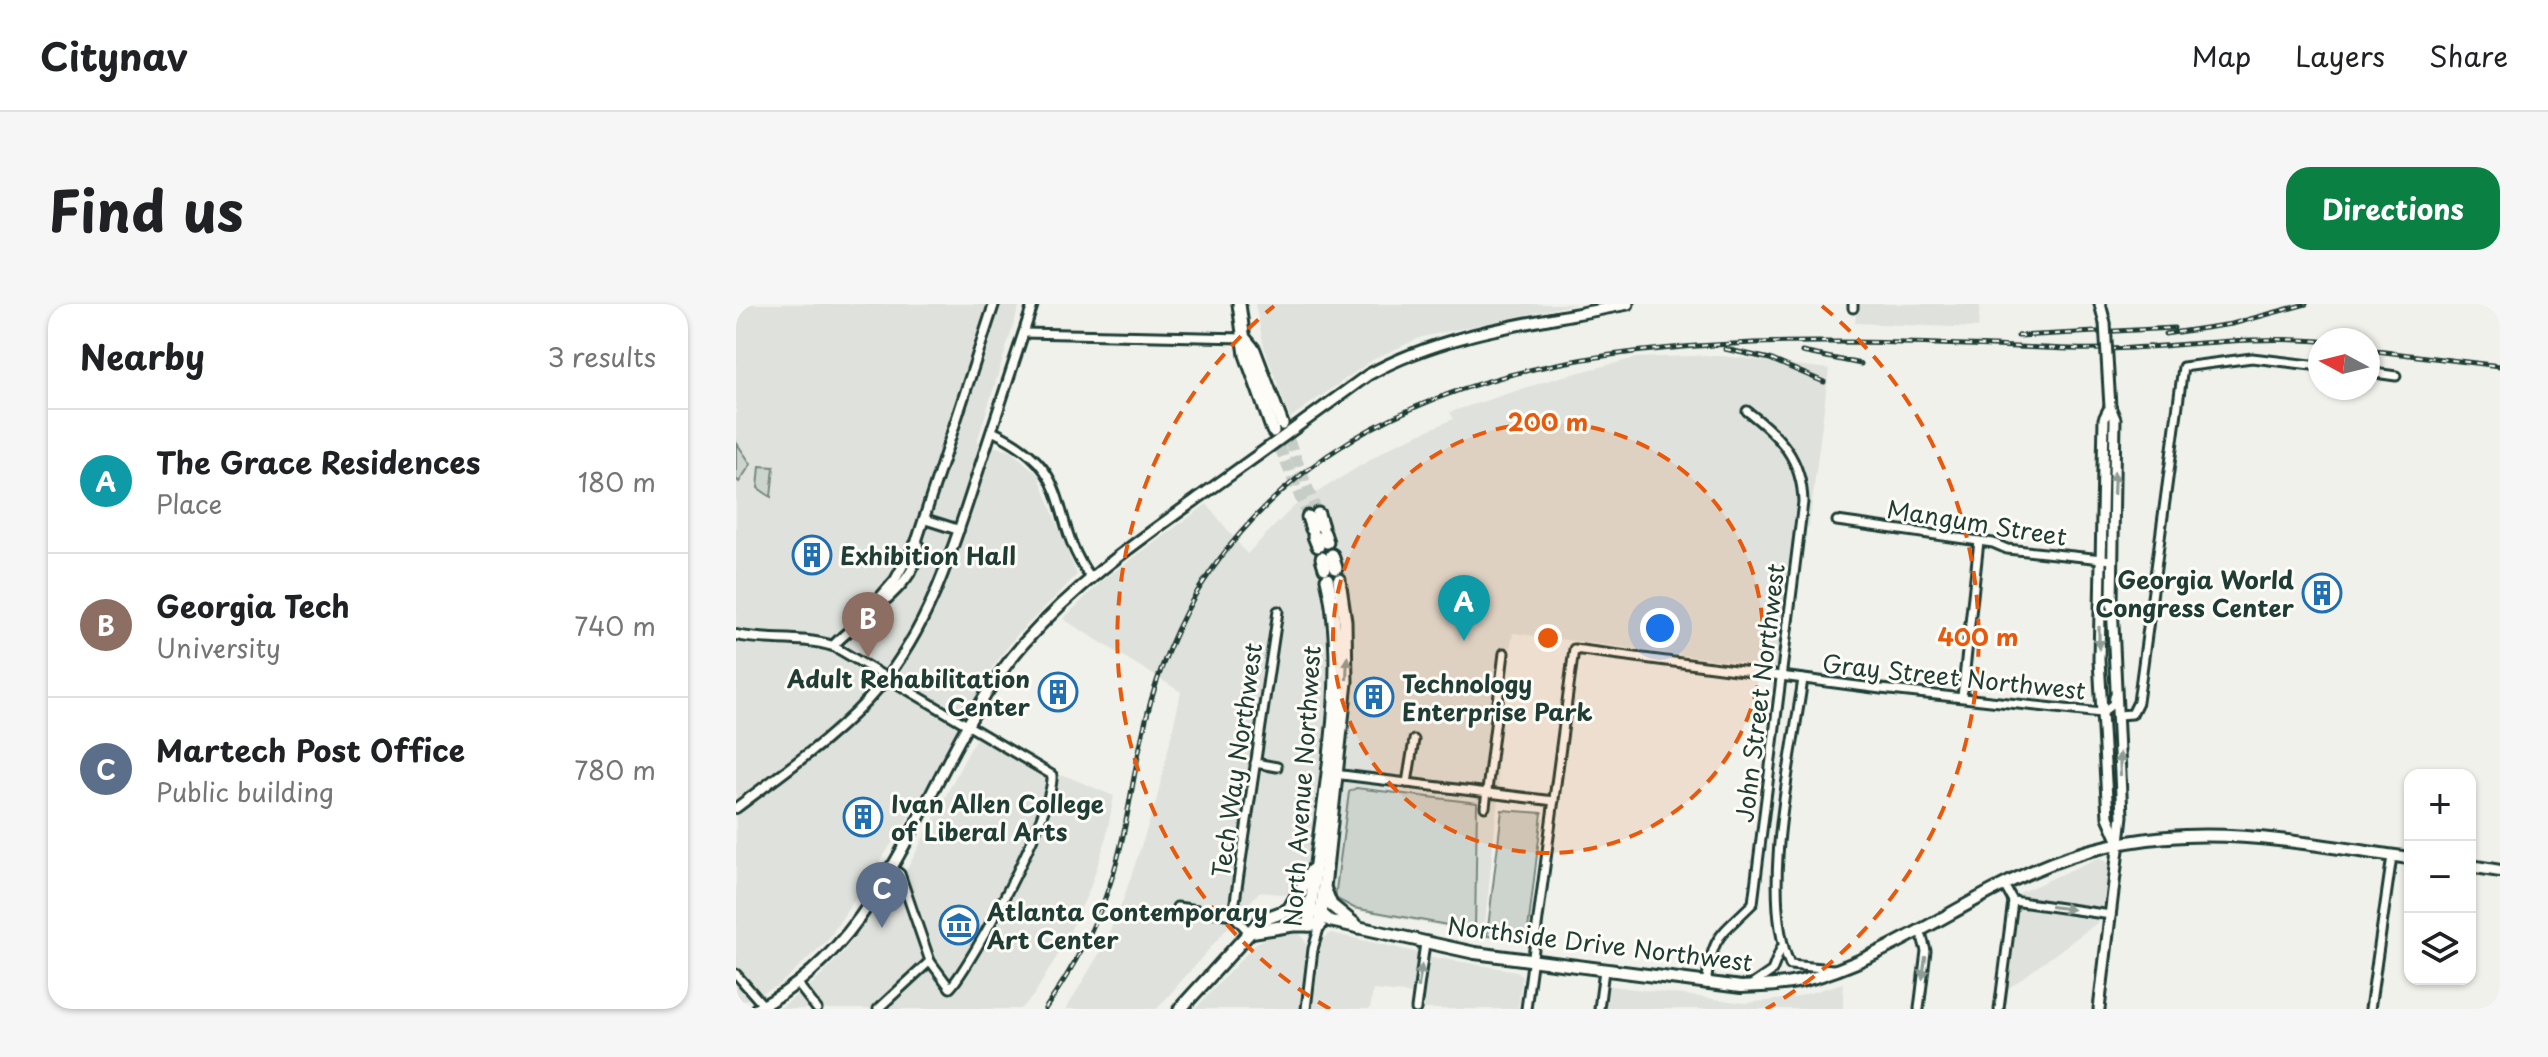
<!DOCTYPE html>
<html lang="en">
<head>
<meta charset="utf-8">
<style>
	body { margin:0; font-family:"Playpen Sans",sans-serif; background:#f6f6f6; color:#202124 }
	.controls { position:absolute; right:24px; bottom:24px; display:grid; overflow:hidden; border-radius:16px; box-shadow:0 2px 6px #0004 }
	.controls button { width:72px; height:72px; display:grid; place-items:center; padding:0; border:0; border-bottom:2px solid #e0e0e0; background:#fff; color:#202124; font:40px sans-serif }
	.compass { position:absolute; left:1572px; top:24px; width:72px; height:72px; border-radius:50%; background:#fff; box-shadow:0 2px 6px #0004; rotate:277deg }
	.you { position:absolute; left:924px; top:324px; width:28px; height:28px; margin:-20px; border:6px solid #fff; border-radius:50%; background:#1a73e8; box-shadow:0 0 0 12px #1a73e833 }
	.badge { display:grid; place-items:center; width:52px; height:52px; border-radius:50%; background:#0b8043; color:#fff; font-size:26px; font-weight:700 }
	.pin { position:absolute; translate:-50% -66px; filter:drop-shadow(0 2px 4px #0008) }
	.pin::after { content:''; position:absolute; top:42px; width:28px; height:24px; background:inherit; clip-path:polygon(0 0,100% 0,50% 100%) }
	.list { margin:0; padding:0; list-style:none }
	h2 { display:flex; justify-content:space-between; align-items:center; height:104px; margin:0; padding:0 32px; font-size:34px }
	h2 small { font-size:26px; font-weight:400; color:#757577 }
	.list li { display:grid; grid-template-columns:52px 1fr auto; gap:24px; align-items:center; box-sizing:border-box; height:144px; padding:0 32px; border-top:2px solid #e0e0e0 }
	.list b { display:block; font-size:30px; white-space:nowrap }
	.list p { margin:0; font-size:26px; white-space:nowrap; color:#757577 }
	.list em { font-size:26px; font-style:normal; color:#757577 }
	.icon { flex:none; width:44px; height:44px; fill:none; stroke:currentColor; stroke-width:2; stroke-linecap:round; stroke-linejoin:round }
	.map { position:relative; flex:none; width:1764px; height:705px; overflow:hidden; border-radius:24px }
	header { display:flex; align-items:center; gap:48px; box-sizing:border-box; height:112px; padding:0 40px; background:#fff; border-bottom:2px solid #e0e0e0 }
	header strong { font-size:38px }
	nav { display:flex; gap:44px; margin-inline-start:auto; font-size:28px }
	.intro { display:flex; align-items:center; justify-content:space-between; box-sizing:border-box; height:192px; padding:0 48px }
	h1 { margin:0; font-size:56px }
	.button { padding:20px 36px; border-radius:24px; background:#0b8043; color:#fff; font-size:28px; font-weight:700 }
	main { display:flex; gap:48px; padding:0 48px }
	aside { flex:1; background:#fff; border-radius:24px; box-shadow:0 2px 6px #0004 }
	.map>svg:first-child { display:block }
	.built { fill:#dfe2dc }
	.green { fill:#cdd3cd; stroke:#768880; stroke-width:2 }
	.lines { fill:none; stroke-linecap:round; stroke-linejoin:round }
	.trunk-tunnel { stroke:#c6cdc6; stroke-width:11; stroke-dasharray:11 5.5; stroke-linecap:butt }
	.minor-casing { stroke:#1f3d34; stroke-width:13 }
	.tertiary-casing { stroke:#1f3d34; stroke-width:14 }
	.secondary-casing { stroke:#1f3d34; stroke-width:15 }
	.primary-casing { stroke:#1f3d34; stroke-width:16 }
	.trunk-casing { stroke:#1f3d34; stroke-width:17 }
	.minor { stroke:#fdfcf7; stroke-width:7 }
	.tertiary { stroke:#fdfcf7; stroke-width:8 }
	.secondary { stroke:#fdfcf7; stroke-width:9 }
	.primary { stroke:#fdfcf7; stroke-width:10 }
	.trunk { stroke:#fdfcf7; stroke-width:11 }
	.rail-casing { stroke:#1f3d34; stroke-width:5 }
	.rail { stroke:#fdfcf7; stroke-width:2; stroke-dasharray:6; stroke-linecap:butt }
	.secondary-bridge-casing { stroke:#1f3d34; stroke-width:15; stroke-linecap:butt }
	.secondary-bridge { stroke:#fdfcf7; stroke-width:9 }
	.oneway { fill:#8e9c96 }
	.ring { fill:none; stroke:#e8590c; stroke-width:4; stroke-dasharray:14 10 }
	.labels { text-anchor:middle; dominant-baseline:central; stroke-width:6; stroke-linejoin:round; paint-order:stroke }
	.street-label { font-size:24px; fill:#1f3d34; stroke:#fdfcf7 }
	.poi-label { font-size:24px; font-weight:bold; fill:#1f3d34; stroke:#fdfcf7; text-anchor:start }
	.centre { fill:#e8590c; stroke:#fdfcf7; stroke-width:4 }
	.ring-label { font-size:24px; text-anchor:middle; font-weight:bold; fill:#e8590c; stroke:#fdfcf7; stroke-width:6; stroke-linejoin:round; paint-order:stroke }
</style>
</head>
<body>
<header>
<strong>Citynav</strong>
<nav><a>Map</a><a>Layers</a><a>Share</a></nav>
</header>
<div class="intro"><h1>Find us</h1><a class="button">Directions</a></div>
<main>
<aside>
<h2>Nearby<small>3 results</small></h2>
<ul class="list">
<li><span class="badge" style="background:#0f9aa8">A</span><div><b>The Grace Residences</b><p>Place</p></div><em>180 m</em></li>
<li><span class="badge" style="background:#8d6e63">B</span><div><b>Georgia Tech</b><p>University</p></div><em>740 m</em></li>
<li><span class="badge" style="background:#5c6f8a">C</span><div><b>Martech Post Office</b><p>Public building</p></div><em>780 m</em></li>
</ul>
</aside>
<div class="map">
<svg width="1764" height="705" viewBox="0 0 1764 705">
	<rect width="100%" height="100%" fill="#f0f1eb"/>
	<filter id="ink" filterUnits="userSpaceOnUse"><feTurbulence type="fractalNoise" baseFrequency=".0125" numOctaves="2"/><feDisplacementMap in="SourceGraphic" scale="16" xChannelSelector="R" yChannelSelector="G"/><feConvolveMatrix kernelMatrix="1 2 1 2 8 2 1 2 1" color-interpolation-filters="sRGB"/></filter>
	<g filter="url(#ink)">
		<g class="built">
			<path d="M0 0H284L241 138 275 147 302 170 341 271 280 332 256 364 178 506 91 637 42 682 0 700Z"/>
			<path d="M519 0H839L686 33 638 55 554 114 528 43Z"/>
			<path d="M1121 0H1244L1242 24 1119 19Z"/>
			<path d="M979 51 1093 65 1073 223 1062 221 1044 364 777 329 758 435 763 484 748 630 618 606 597 595 523 588 421 705H330L366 645 387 596 421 494 445 388 327 315 367 276 471 200 511 250 557 203 658 141 717 115 714 108 820 74 900 54Z"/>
			<path d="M241 432 312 471 330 472 378 492 369 539 353 587 326 644 298 691 285 705H43L83 674 110 645 157 576 171 565Z"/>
			<path d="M1362 554 1373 559 1365 616 1269 687 1283 589Z"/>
			<path d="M552 625 561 626 571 640 563 705H459L520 639Z"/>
			<path d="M595 629 684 649 678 690 637 686 634 705H576L585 636Z"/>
			<path d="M690 652 781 667 786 673 782 705H683Z"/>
			<path d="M1107 679V705H866L869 681 1010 699 1057 694Z"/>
		</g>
		<g class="green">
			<path d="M0 138 15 160 3 178 0 175Z"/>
			<path d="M24 162 38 163 35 193 22 184Z"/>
			<path d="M620 484 741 499 739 626 618 604 599 594 613 488Z"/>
			<path d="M766 506 806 509 791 634 751 632Z"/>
		</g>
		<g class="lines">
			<g class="trunk-tunnel">
				<path d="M547 121 582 210"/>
				<path d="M537 127 572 213"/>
			</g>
			<defs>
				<g id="minor">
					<path d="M1117 4V0"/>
					<path d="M288 29 508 34"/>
					<path d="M1632 68 1660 72"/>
					<path d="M256 127C343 168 310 211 354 273"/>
					<path d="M1101 217 1257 239 1271 245 1376 256"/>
					<path d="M97 342 316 471C319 505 238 657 214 684L194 657 164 570 154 562"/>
					<path d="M1067 375C1056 454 1023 589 1054 661L1097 665"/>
					<path d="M1226 393 1243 237"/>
					<path d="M1382 411 1396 410 1402 398 1447 63 1516 54 1584 62"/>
					<path d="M519 459 541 463"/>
					<path d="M598 470 818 497"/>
					<path d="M671 479 678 436"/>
					<path d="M749 503 768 349"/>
					<path d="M1277 597 1375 611"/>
					<path d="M441 603 497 611 513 628"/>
					<path d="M497 611 542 307"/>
					<path d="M0 670 27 701"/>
					<path d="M61 679 81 705"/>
					<path d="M970 680C977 630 983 633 1017 599L1067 198C1066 155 1044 132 1011 107"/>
					<path d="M1014 682 1036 667 1045 644"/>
					<path d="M142 705 194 657"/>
					<path d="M570 705 577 645 584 621"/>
					<path d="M680 705 689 639"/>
					<path d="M790 705 838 345 1145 385 1365 409 1377 400 1378 393"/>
					<path d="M863 705 868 666"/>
					<path d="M1183 705 1190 647 1184 625"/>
					<path d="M1263 705 1277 597 1268 581"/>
					<path d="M1634 705 1656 552"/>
				</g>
				<g id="tertiary">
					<path d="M188 215 223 226"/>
					<path d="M126 314 159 276 181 236 258 0"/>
					<path d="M0 331C33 338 65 332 97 342 119 316 191 278 181 236"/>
					<path d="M0 504C50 466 103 431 144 382 194 321 216 247 240 174 259 116 278 58 297 0"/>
				</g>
				<g id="secondary">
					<path d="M1364 0 1369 19"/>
					<path d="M1374 103 1368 115 1363 356 1372 513 1382 536"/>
					<path d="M20 705C162 634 191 449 288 339 340 280 402 237 465 192 521 152 576 112 632 71 710 27 804 18 892 0"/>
					<path d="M1363 705 1386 512 1376 299 1379 115 1374 103"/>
				</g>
				<g id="primary">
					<path d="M1734 562 1764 567"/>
					<path d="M585 609 594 617 739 649 1005 683C1025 682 1045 682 1065 677 1154 655 1231 592 1316 559 1440 511 1548 537 1674 554"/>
				</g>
				<g id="trunk">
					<path d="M503 0 510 51 537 127"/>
					<path d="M509 35 518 46 546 120"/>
					<path d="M582 210 586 223"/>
					<path d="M572 213 576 225"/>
					<path d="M588 229 591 238"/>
					<path d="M578 232 582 242"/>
					<path d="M596 251 600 264"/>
					<path d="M586 254 589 264"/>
					<path d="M589 586 595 601 622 623"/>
					<path d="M552 607 576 566"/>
					<path d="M573 621C582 514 616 380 591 275"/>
					<path d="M513 628 557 621H584L610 378 609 317 603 276"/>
					<path d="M444 705 525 616 550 607 581 608"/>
				</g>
			</defs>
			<use href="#minor" class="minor-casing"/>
			<use href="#tertiary" class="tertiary-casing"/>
			<use href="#secondary" class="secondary-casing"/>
			<use href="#primary" class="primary-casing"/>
			<use href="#trunk" class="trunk-casing"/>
			<use href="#minor" class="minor"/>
			<use href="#tertiary" class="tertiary"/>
			<use href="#secondary" class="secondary"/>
			<use href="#primary" class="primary"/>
			<use href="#trunk" class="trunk"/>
			<defs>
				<g id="rail">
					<path d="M1429 30 1496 20 1570 0"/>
					<path d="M1282 32 1438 24"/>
					<path d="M989 45 1034 55 1088 78"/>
					<path d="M1632 46 1764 62"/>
					<path d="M1066 48 1125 60"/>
					<path d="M309 705C336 666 359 625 374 580 390 533 395 482 406 433 416 385 434 336 458 293 636 0 1029 34 1334 45 1418 48 1500 30 1584 37"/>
				</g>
			</defs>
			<use href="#rail" class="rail-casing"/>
			<use href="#rail" class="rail"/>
			<defs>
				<path id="secondary-bridge" d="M1369 19 1374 103"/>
			</defs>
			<use href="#secondary-bridge" class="secondary-bridge-casing"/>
			<use href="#secondary-bridge" class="secondary-bridge"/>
		</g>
		<defs><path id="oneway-solid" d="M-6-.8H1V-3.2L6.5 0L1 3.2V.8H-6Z" transform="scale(2)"/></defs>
		<g class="oneway">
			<use href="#oneway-solid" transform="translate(1378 179) rotate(-88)"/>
			<use href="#oneway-solid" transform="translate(1363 334) rotate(90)"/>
			<use href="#oneway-solid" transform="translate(611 364) rotate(-88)"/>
			<use href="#oneway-solid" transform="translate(1384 460) rotate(-92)"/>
			<use href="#oneway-solid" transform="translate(1326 604) rotate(8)"/>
			<use href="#oneway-solid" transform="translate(1188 664) rotate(98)"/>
			<use href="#oneway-solid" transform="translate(684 672) rotate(-82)"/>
		</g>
	</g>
	<circle cx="812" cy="334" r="215" fill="#e8590c" fill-opacity=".12"/>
	<g class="ring">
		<circle cx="812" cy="334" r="215"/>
		<path d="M594 705A430 430 0 0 1 538 2M1086 2A430 430 0 0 1 1030 705"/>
	</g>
	<defs>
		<symbol id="building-ring" viewBox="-11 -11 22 22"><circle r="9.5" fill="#fdfcf7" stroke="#1f6fb2" stroke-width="1.5"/><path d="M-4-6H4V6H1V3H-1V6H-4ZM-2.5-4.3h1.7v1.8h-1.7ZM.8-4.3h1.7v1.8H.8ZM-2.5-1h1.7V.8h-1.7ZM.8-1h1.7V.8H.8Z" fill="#1f6fb2"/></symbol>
		<symbol id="museum-ring" viewBox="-11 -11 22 22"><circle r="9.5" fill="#fdfcf7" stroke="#1f6fb2" stroke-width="1.5"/><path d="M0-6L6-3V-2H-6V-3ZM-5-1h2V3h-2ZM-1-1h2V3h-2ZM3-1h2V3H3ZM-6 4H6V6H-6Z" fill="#1f6fb2"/></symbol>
	</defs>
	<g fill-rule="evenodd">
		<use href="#building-ring" x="54" y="229" width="44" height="44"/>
		<use href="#building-ring" x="1564" y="267" width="44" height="44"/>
		<use href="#building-ring" x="300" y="366" width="44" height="44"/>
		<use href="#building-ring" x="616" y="371" width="44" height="44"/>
		<use href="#building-ring" x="105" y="491" width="44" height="44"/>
		<use href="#museum-ring" x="201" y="599" width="44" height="44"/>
	</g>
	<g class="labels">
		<g class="street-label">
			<text transform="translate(1241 218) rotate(9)">Mangum Street</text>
			<text transform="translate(1218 372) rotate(6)">Gray Street Northwest</text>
			<text transform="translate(1023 389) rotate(-83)">John Street Northwest</text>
			<text transform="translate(500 456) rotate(-82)">Tech Way Northwest</text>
			<text transform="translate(565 482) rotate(-86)">North Avenue Northwest</text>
			<text transform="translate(864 639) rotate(7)">Northside Drive Northwest</text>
		</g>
		<g class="poi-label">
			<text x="104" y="251">Exhibition Hall</text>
			<text x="1558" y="275" text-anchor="end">Georgia World<tspan x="1558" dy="28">Congress Center</tspan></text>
			<text x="294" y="374" text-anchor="end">Adult Rehabilitation<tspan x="294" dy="28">Center</tspan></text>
			<text x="666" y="379">Technology<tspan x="666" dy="28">Enterprise Park</tspan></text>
			<text x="155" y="499">Ivan Allen College<tspan x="155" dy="28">of Liberal Arts</tspan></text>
			<text x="251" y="607">Atlanta Contemporary<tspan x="251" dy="28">Art Center</tspan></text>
		</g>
	</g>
	<circle cx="812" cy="334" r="12" class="centre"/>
	<g class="ring-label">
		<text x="812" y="127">200 m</text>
		<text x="1242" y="342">400 m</text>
	</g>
</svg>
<div class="controls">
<button>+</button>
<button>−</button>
<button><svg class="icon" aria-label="layers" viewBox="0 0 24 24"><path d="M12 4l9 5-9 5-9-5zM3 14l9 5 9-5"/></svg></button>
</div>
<svg class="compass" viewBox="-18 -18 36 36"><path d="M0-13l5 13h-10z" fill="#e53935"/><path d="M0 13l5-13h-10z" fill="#757577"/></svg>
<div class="you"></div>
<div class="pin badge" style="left:728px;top:337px;background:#0f9aa8">A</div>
<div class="pin badge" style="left:132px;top:354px;background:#8d6e63">B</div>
<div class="pin badge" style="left:146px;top:624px;background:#5c6f8a">C</div>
</div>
</main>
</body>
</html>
